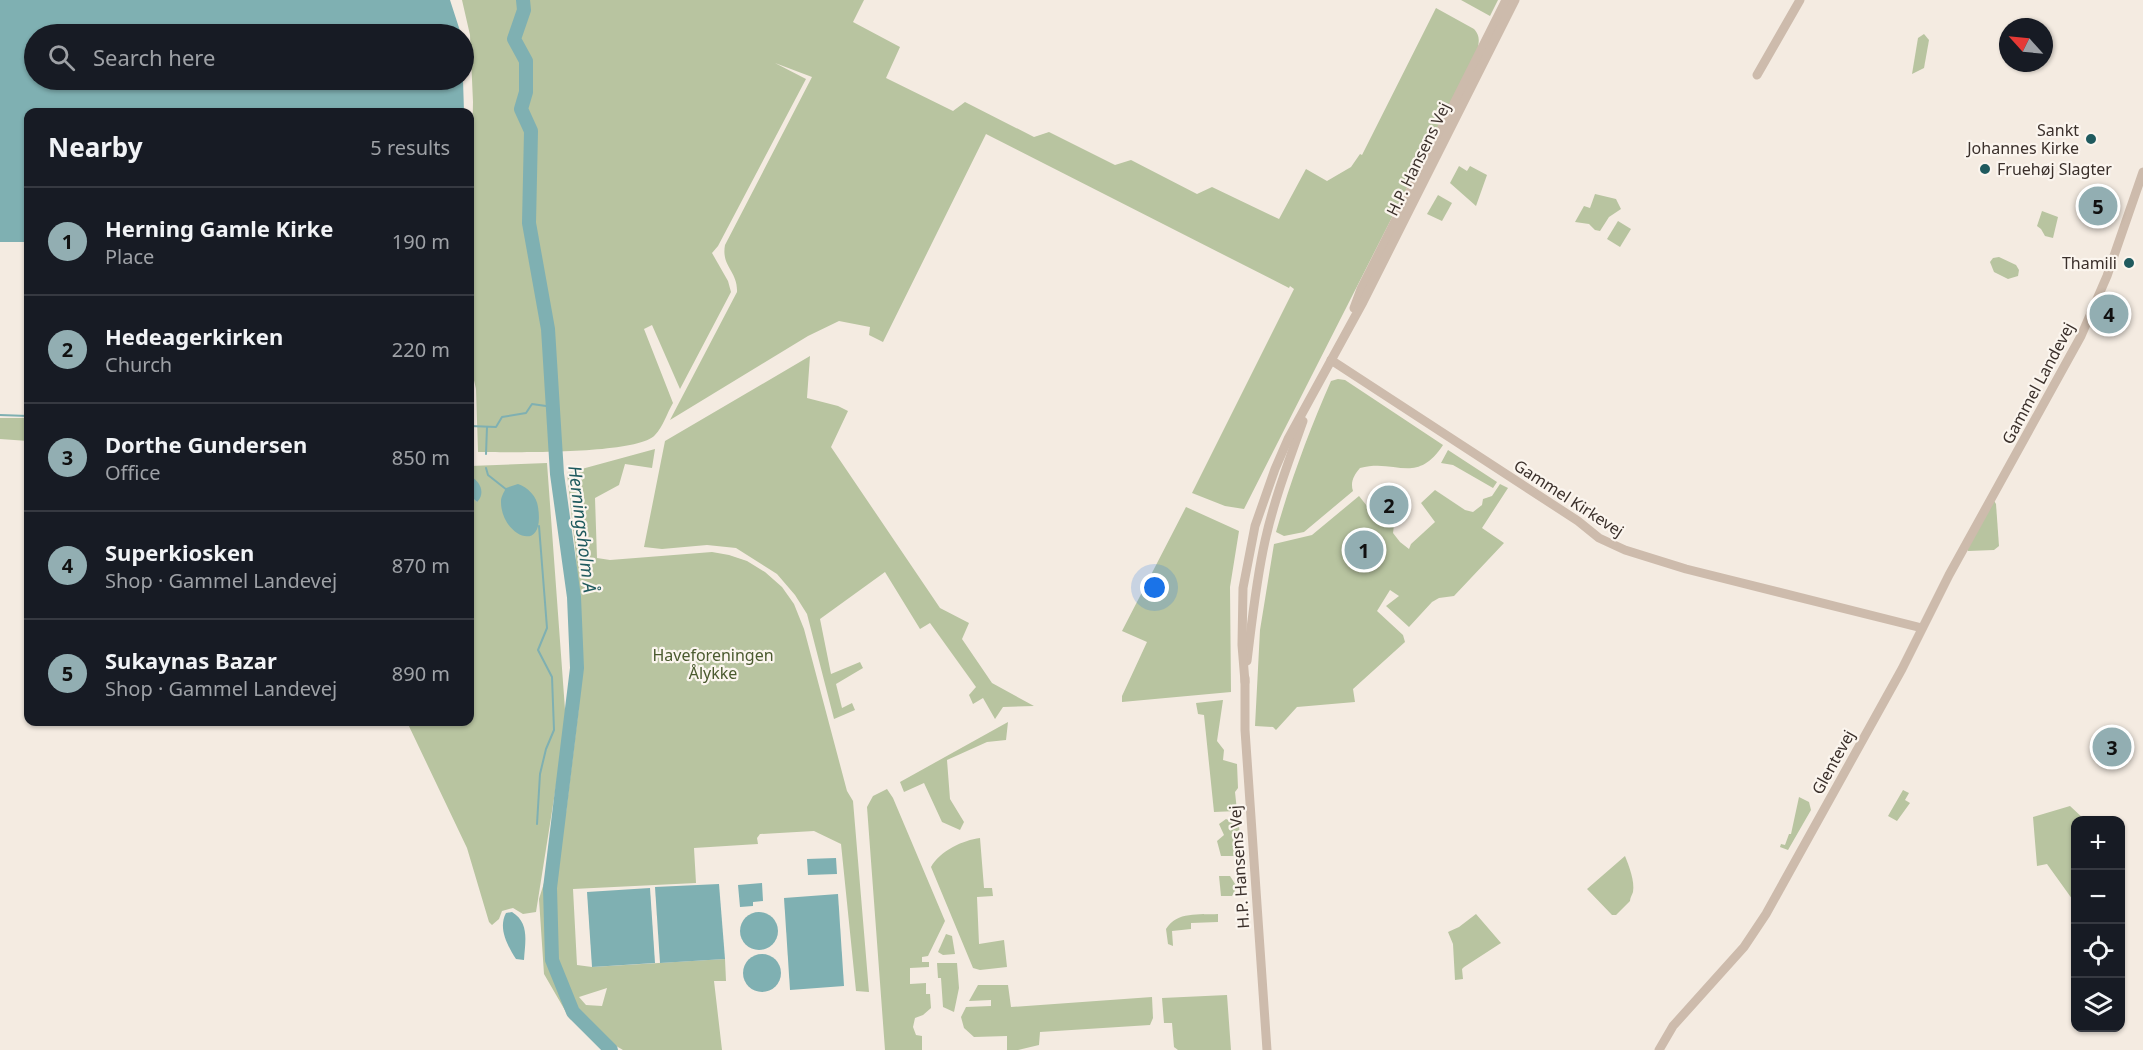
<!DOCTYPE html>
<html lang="en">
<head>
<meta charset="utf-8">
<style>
	body { margin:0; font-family:"Noto Sans",sans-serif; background:#20242c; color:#f1f3f6 }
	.controls { position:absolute; right:18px; bottom:18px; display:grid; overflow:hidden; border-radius:12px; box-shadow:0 2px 4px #0004 }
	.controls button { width:54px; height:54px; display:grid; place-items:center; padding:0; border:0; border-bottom:2px solid #363941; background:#171b24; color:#f1f3f6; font:30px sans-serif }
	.compass { position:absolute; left:1999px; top:18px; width:54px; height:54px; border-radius:50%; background:#171b24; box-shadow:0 2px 4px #0004; rotate:297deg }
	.you { position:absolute; left:1155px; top:588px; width:21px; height:21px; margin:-15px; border:4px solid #fff; border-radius:50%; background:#1a73e8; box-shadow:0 0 0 9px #1a73e833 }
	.badge { display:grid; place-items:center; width:39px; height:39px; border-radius:50%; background:#92aeb2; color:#111; font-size:20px; font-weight:700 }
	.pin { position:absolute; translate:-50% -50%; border:3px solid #fff; box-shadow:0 2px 6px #0006 }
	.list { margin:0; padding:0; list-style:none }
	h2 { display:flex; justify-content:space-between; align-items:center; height:78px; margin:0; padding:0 24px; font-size:26px }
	h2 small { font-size:20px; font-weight:400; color:#9ea1a6 }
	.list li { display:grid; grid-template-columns:39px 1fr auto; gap:18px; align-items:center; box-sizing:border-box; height:108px; padding:0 24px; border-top:2px solid #363941 }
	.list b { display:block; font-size:22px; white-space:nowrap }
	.list p { margin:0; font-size:20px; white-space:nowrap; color:#9ea1a6 }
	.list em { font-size:20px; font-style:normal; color:#9ea1a6 }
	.icon { flex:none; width:33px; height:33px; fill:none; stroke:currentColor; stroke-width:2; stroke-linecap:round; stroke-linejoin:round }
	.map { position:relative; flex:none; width:2143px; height:1050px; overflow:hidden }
	.search { position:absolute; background:#171b24; box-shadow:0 2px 4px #0004; left:24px; top:24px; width:450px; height:66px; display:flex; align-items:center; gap:15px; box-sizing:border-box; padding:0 21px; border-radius:33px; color:#9ea1a6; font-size:22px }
	.panel { position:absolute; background:#171b24; box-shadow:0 2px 4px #0004; left:24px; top:108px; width:450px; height:618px; border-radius:12px }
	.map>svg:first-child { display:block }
	.green { fill:#b8c4a0; fill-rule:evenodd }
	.water { fill:#7fb0b2 }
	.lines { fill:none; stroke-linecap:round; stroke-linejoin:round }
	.stream { stroke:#7fb0b2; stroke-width:2 }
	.river { stroke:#7fb0b2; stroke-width:14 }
	.tertiary { stroke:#cdbbac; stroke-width:9 }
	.poi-dot { fill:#1f5a5e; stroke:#fbf5ee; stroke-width:2 }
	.labels { text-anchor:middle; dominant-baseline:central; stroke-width:4.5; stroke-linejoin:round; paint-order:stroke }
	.poi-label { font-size:16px; fill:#3b302b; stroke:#fbf5ee; text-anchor:end }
	.street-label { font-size:16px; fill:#3b302b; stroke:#fbf5ee }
	.park-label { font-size:16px; fill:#4a5a2e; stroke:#fbf5ee }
	.water-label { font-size:18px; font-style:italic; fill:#1f5a5e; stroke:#fbf5ee }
</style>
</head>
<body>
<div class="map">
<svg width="2143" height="1050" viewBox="0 0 2143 1050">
	<rect width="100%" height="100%" fill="#f4ebe1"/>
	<g class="green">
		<path d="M462 0H864L853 22 900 47 886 78 953 111 965 102 1034 137 1049 132 1115 165 1131 160 1197 194 1212 187 1279 219 1306 169 1327 181 1351 167 1360 154 1362 155 1436 8 1474 29C1480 36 1479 40 1478 48L1244 509 1225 506 1192 493 1294 289 1290 286 1289 288 986 134 883 342 869 335 870 327 839 321 808 336 670 420 737 292C738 271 721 267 725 245L812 77 775 63 806 79 718 246 712 253 728 281 731 292 680 389 652 325 644 329 673 403C667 413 663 427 655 435 637 455 509 452 478 452L476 389 470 363V242L473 102 470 35Z"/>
		<path d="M1461 0H1498L1490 16Z"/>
		<path d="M1924 34 1929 40 1924 68 1912 74 1918 38Z"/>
		<path d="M1459 166 1467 171 1470 166 1487 175 1476 206 1450 183Z"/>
		<path d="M1595 194 1616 199 1621 209 1609 217 1600 231 1595 230 1589 224 1575 222 1584 206 1590 208Z"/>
		<path d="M1438 195 1452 203 1442 221 1427 214Z"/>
		<path d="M2042 211 2058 217 2053 238 2045 236 2041 229 2037 226Z"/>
		<path d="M1618 221 1631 229 1620 247 1607 239Z"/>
		<path d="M1999 257 2016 265 2019 270 2018 276 2008 279 1994 272 1990 262 1993 258Z"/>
		<path d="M810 356 807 398 838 406 848 411 831 447 940 608 969 623 962 639 992 683 1034 706 1003 707 995 719 983 698 973 704 969 695 976 687 930 623 920 629 885 572 820 619 831 674 860 662 863 668 836 684 842 708 852 703 855 710 834 719 807 614 795 595 777 574 736 548 707 545 662 549 644 547 665 441Z"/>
		<path d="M1338 379 1345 380 1443 445C1416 486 1396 458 1360 468 1354 475 1350 482 1353 491L1304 532 1284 536 1276 532C1291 480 1309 431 1331 381Z"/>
		<path d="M0 418H28V441L0 439Z"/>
		<path d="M655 449 652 468 625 464 619 485 595 498 597 558 610 560 712 552 729 555 747 561 765 572 782 587 794 604 804 629 847 791 853 801 869 992 856 991 841 844 814 831 760 834 757 838 758 844 694 848 696 883 573 889 577 965 592 967 725 959 726 981H714L722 1050H623L570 1019 544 974 539 899 566 812 579 706 576 556 567 473ZM607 988 602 1006 586 1005 579 997Z"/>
		<path d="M1448 450 1497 482 1493 488 1453 465 1441 463Z"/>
		<path d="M547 463 566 723 536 912 523 914 513 908 502 911 499 919 492 925 489 922 467 848 407 722H470V496L477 502 472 477 470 476V466Z"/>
		<path d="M1500 484 1508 488 1482 528 1504 543 1454 596 1439 598 1432 602 1409 627 1386 606 1399 596 1390 590 1377 611 1403 635 1405 642 1353 689 1355 702 1297 707 1276 730 1273 727 1255 726 1260 630 1274 544 1312 535 1359 496 1375 516H1383L1394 525 1393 533 1400 542 1409 549 1411 544 1435 522 1421 503 1435 490 1465 510 1473 512 1482 505 1483 499 1492 496Z"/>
		<path d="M1993 499 1996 504 1999 546 1994 550 1968 551 1967 548Z"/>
		<path d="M1186 507 1239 531 1230 587 1231 692 1122 702V696L1147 642 1122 631Z"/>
		<path d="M1223 700 1217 741 1224 750 1223 760 1237 764 1238 788 1235 792 1237 811 1214 812 1204 715 1198 714 1196 703Z"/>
		<path d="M1008 722 1006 740 987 742 947 760 950 799 964 822 960 830 942 822 924 783 904 792 900 782Z"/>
		<path d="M887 789 893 798 945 921 928 956 922 957V962H929V967L910 968V984L926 983V994H930L931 1008 923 1015 915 1018 913 1027 916 1035 922 1036V1050H885L867 807 873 796Z"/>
		<path d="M1903 790 1909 793 1905 800 1910 803 1897 821 1888 816Z"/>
		<path d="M1799 797 1809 802 1811 810 1788 850 1780 847 1781 844 1785 845 1789 834H1791Z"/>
		<path d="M2070 806 2085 820H2076L2075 903 2047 864 2037 866 2033 817Z"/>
		<path d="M1226 819 1239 825 1240 840 1233 845 1234 856H1221L1217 841 1224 835 1219 824Z"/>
		<path d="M980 838 984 888H992L993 896 977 897 979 944 1004 940 1007 967 980 970 973 968 931 867C940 851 963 840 980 838Z"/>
		<path d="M1625 856C1629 866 1635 881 1633 892 1632 895 1630 898 1630 901L1616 915H1612L1587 889Z"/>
		<path d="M1219 876H1230L1237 887 1232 896H1221Z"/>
		<path d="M1218 914V922L1191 923V929L1172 931 1173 946 1168 944 1166 929C1177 911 1199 915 1218 914Z"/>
		<path d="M1476 914 1501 943 1464 967 1462 969 1463 979 1455 980 1453 944 1448 932 1459 927Z"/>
		<path d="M946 934 952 936 955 954 943 955 938 952Z"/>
		<path d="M937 963H957L959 988 954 1012 943 1007 941 978H938Z"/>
		<path d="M978 985H1008L1011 1007 1152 997 1153 1018 1150 1025 1040 1032 1039 1045 1018 1050H1007V1036L974 1037 964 1028 961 1017 966 1007 991 1006V1000L969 1001Z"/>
		<path d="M1227 995 1231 1050H1178L1174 1047 1172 1023H1164L1162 998Z"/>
	</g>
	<g class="water">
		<path d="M0 0H450L461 34H34V80H463L464 112H28V242H0Z"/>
		<path d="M470 476C480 481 486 493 477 502L470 496Z"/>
		<path d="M518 484C528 487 537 497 538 507 546 557 500 535 501 501 501 497 504 492 506 488Z"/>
		<path d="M836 858 837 874 808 875 807 859Z"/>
		<path d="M762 883 763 901 753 902V906L740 907 738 885Z"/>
		<path d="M719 884 725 959 660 963 655 887Z"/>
		<path d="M650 888 655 963 592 967 587 892Z"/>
		<path d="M838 894 844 986 790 990 784 898Z"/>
		<path d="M512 912C530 923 525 942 524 960L516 959C507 945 498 928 506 913Z"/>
		<circle cx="759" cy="931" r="19"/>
		<circle cx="762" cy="973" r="19"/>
	</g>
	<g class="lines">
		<g class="stream">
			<path d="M0 415 28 416"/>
			<path d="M470 426 496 427 502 417 526 413 532 404 553 407"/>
			<path d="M486 454 487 427"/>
			<path d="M486 468 488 475 507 490"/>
			<path d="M537 824 540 774 546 749 554 730 552 677 538 650 547 628 539 526"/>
		</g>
		<path class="river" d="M523 0 524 10 514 39 526 61V92L521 109 531 131 529 223 548 329 557 474 574 597 577 668 550 888 552 960 573 1012 611 1050"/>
		<g class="tertiary">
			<path d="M1757 75 1800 0"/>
			<path d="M1354 308 1361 289 1506 0"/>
			<path d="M1331 360 1578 521 1599 538 1625 550 1686 569 1922 628"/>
			<path d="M1247 661C1252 621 1256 581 1265 541 1274 500 1289 461 1303 421"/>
			<path d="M1245 678V730L1267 1050"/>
			<path d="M1245 682 1242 645 1243 588 1255 526 1275 469 1288 439 1363 302 1515 0"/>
			<path d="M1659 1050 1673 1026 1744 947 1766 914 1902 669 1949 575 2081 336 2107 276 2143 172"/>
		</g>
	</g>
	<g class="poi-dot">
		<circle cx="2091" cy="139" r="6"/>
		<circle cx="1985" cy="169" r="6"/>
		<circle cx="2129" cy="263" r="6"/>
	</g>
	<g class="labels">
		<g class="poi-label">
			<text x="2079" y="130">Sankt<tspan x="2079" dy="18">Johannes Kirke</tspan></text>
			<text x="1997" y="169" text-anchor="start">Fruehøj Slagter</text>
			<text x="2117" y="263">Thamili</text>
		</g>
		<g class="street-label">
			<text transform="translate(1418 159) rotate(-64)">H.P. Hansens Vej</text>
			<text transform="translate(2038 383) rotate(-62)">Gammel Landevej</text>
			<text transform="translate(1569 498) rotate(33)">Gammel Kirkevej</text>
			<text transform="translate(1833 762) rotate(-61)">Glentevej</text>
			<text transform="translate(1239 867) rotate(-94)">H.P. Hansens Vej</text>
		</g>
		<g class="park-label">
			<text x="713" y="655">Haveforeningen<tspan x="713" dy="18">Ålykke</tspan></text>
		</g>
		<g class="water-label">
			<text transform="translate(583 529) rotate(83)">Herningsholm Å</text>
		</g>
	</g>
</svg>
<div class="controls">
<button>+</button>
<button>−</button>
<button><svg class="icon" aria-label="locate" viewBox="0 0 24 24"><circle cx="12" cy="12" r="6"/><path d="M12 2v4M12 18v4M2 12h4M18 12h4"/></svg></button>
<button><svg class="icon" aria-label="layers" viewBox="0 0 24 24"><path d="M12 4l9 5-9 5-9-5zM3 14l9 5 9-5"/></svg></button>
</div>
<svg class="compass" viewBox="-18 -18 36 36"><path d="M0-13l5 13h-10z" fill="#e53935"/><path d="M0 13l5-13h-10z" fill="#9ea1a6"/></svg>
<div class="you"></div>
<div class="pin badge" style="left:1364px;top:550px">1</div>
<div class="pin badge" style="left:1389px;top:505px">2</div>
<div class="pin badge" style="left:2112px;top:747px">3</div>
<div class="pin badge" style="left:2109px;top:314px">4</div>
<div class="pin badge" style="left:2098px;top:206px">5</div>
<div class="search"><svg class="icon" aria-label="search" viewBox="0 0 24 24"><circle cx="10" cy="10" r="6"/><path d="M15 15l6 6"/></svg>Search here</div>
<section class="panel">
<h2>Nearby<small>5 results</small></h2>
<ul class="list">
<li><span class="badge">1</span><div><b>Herning Gamle Kirke</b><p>Place</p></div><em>190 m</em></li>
<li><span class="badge">2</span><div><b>Hedeagerkirken</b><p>Church</p></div><em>220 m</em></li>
<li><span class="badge">3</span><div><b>Dorthe Gundersen</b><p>Office</p></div><em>850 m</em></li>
<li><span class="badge">4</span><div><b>Superkiosken</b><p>Shop · Gammel Landevej</p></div><em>870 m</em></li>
<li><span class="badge">5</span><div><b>Sukaynas Bazar</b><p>Shop · Gammel Landevej</p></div><em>890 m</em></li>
</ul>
</section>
</div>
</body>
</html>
